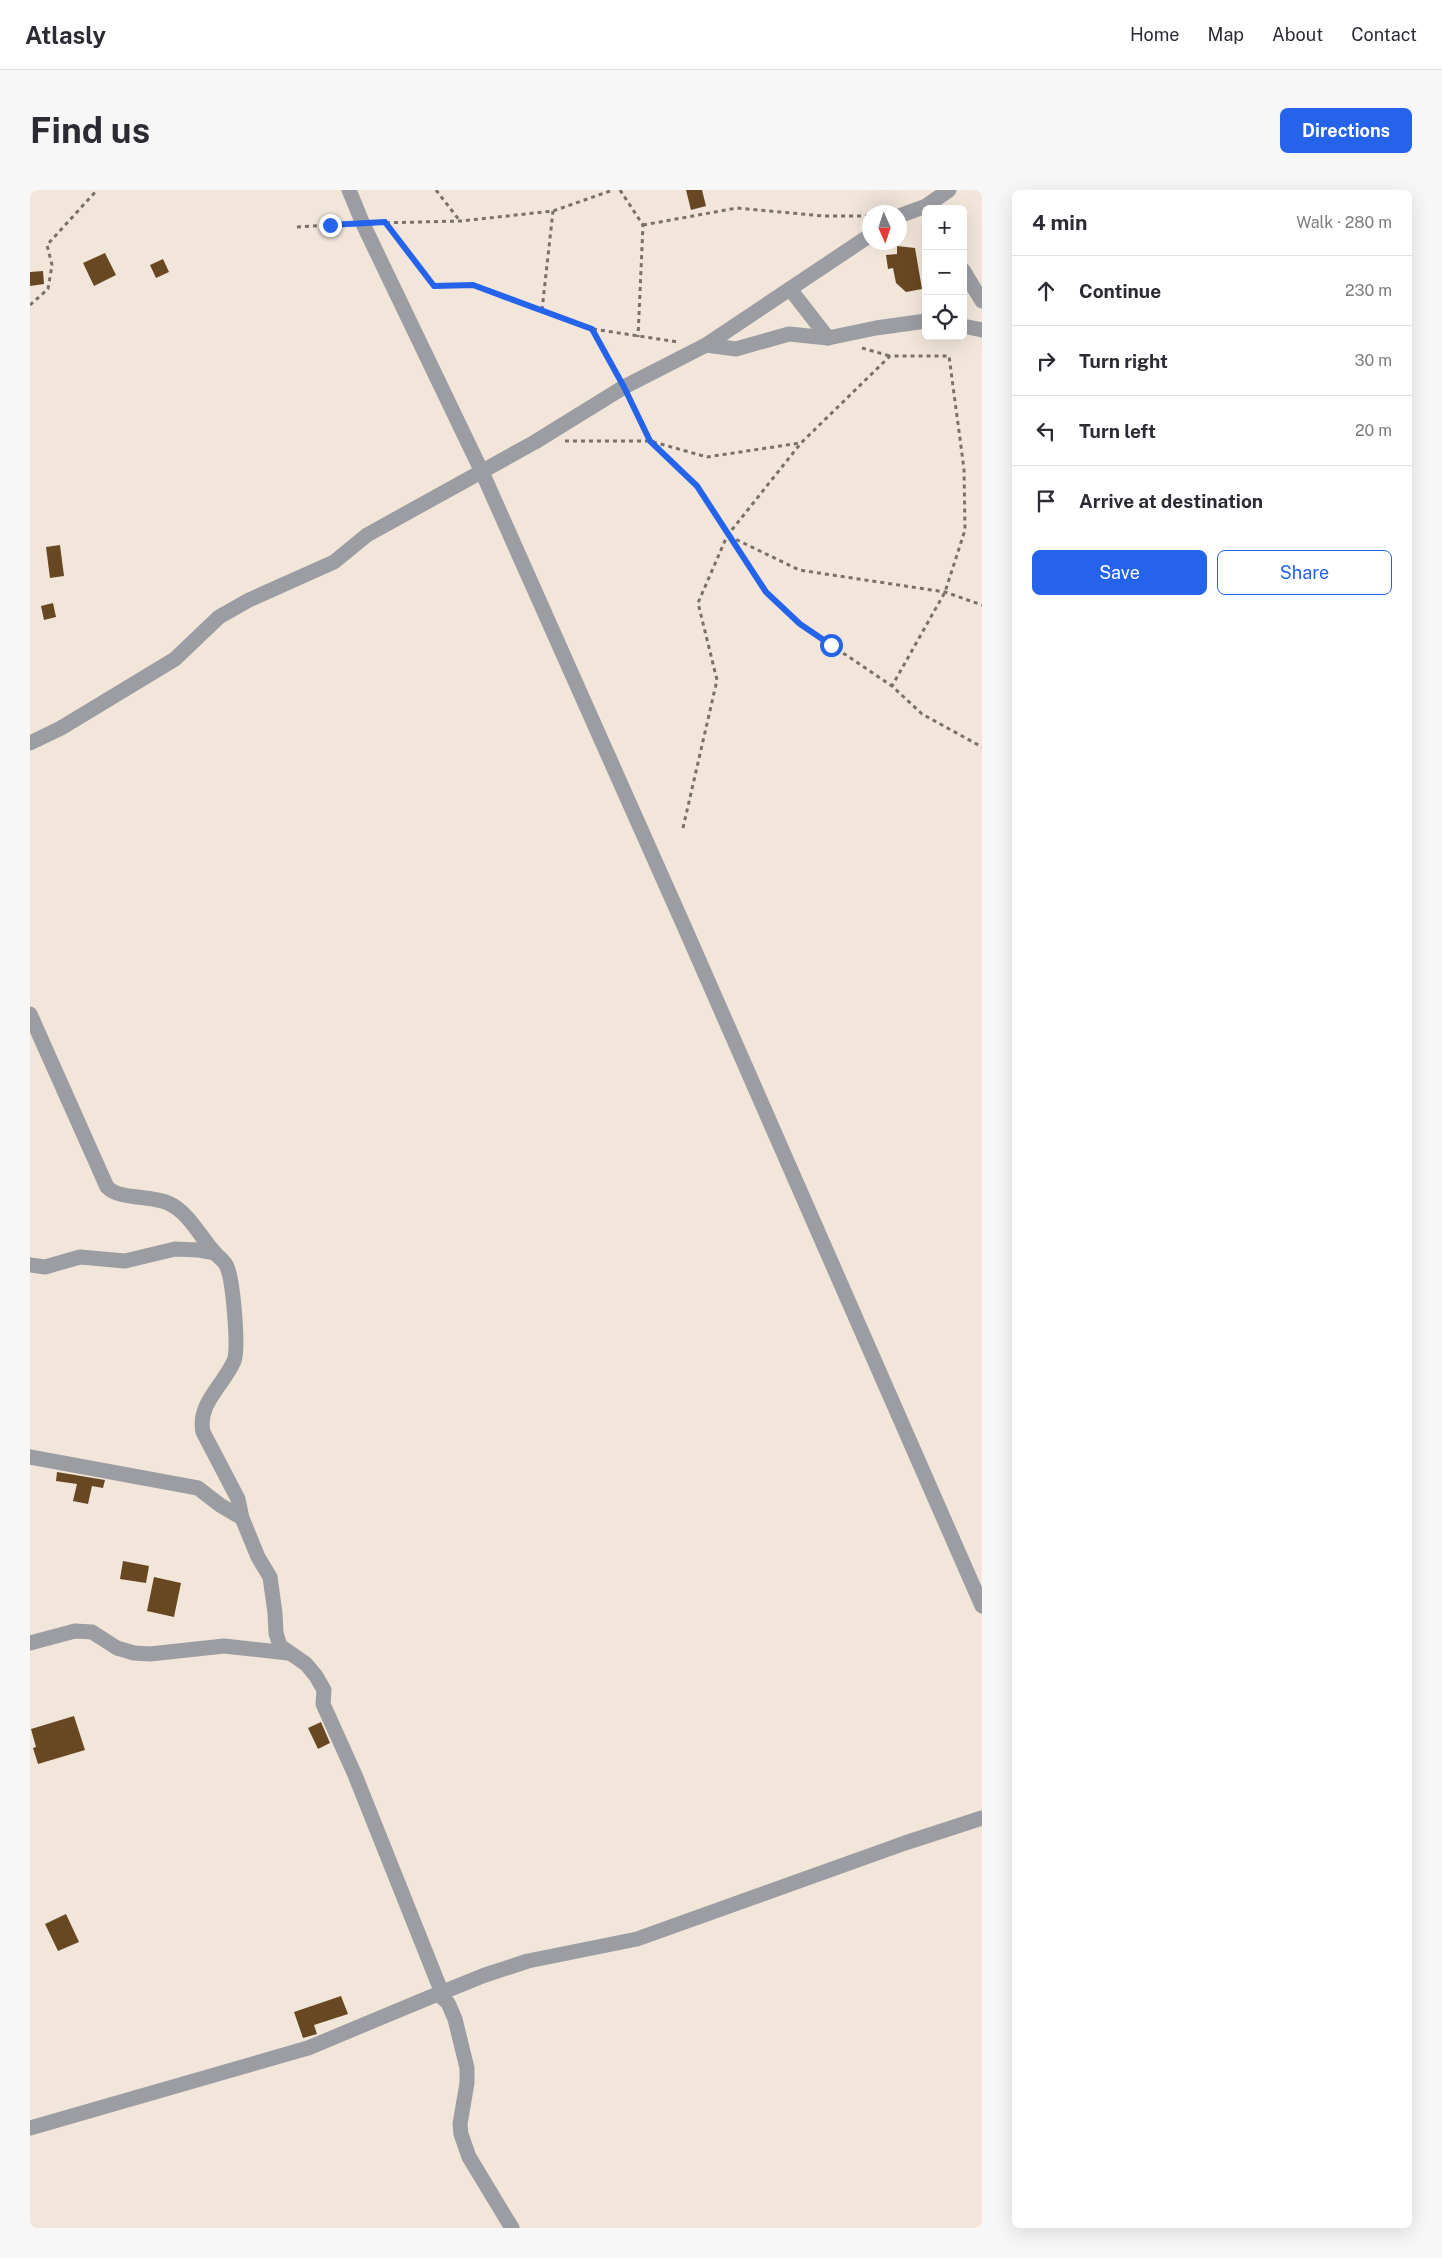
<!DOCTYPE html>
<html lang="en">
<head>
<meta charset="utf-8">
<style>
	body { margin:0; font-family:"Public Sans",sans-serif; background:#f7f7f7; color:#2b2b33 }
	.controls { position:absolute; right:15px; top:15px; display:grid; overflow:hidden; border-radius:8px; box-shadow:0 5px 20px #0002 }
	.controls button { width:45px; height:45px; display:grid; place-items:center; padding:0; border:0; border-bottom:1px solid #e1e1e2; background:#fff; color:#2b2b33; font:25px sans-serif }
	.compass { position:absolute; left:832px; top:15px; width:45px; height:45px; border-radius:50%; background:#fff; box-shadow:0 5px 20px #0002; rotate:177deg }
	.stop { position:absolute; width:15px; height:15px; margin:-11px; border:4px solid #2563eb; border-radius:50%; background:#fff }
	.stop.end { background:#2563eb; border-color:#fff; box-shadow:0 1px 5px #0008 }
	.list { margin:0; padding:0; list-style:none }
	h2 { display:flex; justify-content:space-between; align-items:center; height:65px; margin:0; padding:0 20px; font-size:21px }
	h2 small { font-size:16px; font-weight:400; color:#7c7c81 }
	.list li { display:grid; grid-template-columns:32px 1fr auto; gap:15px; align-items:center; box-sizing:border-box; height:70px; padding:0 20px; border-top:1px solid #e1e1e2 }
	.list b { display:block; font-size:19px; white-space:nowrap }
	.list em { font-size:16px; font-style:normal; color:#7c7c81 }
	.actions { display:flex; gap:10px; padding:15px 20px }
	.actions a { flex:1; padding:11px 0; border:1px solid #2563eb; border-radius:8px; text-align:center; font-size:18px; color:#2563eb }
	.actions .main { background:#2563eb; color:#fff }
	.icon { flex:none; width:28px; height:28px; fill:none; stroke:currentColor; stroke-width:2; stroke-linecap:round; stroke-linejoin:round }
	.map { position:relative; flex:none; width:952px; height:2038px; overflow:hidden; border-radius:8px }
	header { display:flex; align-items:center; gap:30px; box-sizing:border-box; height:70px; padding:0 25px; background:#fff; border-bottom:1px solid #e1e1e2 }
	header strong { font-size:24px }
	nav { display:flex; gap:28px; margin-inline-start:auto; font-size:18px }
	.intro { display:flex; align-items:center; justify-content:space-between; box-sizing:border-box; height:120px; padding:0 30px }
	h1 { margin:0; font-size:35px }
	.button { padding:12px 22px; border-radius:8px; background:#2563eb; color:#fff; font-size:18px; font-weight:700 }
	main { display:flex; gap:30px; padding:0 30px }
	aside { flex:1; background:#fff; border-radius:8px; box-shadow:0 5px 20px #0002 }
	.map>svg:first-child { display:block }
	.building { fill:#684822 }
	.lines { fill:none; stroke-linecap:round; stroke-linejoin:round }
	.path { stroke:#787069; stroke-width:3; stroke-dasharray:4 4; stroke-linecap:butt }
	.street { stroke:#9b9da3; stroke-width:15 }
	.route { stroke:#2563eb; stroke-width:6 }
</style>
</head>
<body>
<header>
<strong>Atlasly</strong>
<nav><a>Home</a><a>Map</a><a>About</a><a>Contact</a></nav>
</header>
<div class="intro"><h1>Find us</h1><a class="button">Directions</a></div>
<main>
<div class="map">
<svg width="952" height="2038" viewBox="0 0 952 2038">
	<rect width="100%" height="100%" fill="#f2e6da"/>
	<g class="building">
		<path d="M656 0H672L676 16 661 20Z"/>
		<path d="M867 56 885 58 892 99 876 102 866 93 863 78 858 79 856 65 867 64Z"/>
		<path d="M75 63 86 85 64 96 53 73Z"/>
		<path d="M133 69 139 82 126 88 120 75Z"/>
		<path d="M13 81 14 94 0 96V82Z"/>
		<path d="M30 355 34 386 20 388 16 357Z"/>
		<path d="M23 413 26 427 14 430 11 416Z"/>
		<path d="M27 1282 75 1290 73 1298 62 1296 58 1314 43 1311 47 1294 26 1291Z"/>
		<path d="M93 1371 119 1376 116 1393 90 1389Z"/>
		<path d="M124 1387 151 1393 144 1427 117 1421Z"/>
		<path d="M44 1526 55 1560 8 1574 3 1558 6 1557 1 1539Z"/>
		<path d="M291 1532 300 1553 288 1559 278 1538Z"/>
		<path d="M36 1724 49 1752 28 1761 15 1734Z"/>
		<path d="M311 1806 318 1824 284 1835 287 1844 273 1848 264 1822Z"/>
	</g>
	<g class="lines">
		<g class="path">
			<path d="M406 0 430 31"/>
			<path d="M590 0 613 35 608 147"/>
			<path d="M355 32 404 96 443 95 562 139 587 184"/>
			<path d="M348 33 431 31 523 21 583 0"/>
			<path d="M613 35 707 18 793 26H839"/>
			<path d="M267 37 317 34"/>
			<path d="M0 115 18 99 22 75 17 55 67 0"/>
			<path d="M512 120 523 21"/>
			<path d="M563 139 648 152"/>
			<path d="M832 158 860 166"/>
			<path d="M600 210 620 251 667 296 736 402 770 434 862 496 892 524 952 557"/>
			<path d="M535 251H620L677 267 770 253"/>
			<path d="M699 346 769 380 915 402 952 415"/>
			<path d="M653 638 687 490 668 413 697 346 771 253 860 166H919L934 279 935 340 915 402 862 496"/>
		</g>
		<g class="street">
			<path d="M319 0 333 34 452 282 654 736 952 1416"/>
			<path d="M869 26 896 16 919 0"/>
			<path d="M933 80 952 111"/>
			<path d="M760 99 798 148"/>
			<path d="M933 136 952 140"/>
			<path d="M676 155 706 159 759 144 798 148 846 138 896 131"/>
			<path d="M0 553 31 538 145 469 189 427 219 410 304 372 337 345 505 252 594 197 676 155 839 46"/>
			<path d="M0 824 77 997C89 1010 121 1005 138 1013 159 1022 170 1047 185 1063 188 1067 195 1071 197 1077 203 1090 209 1159 204 1171 193 1196 167 1214 173 1242L208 1309 212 1328 228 1367 240 1387 245 1423 246 1443 250 1456 276 1474 286 1486 294 1500 293 1514 325 1585 410 1798 408 1804 398 1808 278 1858 0 1938"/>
			<path d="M0 1075 15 1077 50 1067 95 1071 145 1059 168 1060 184 1063"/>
			<path d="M0 1267 168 1298 190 1315 212 1328"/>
			<path d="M0 1453 45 1441 62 1442 87 1458 104 1463 120 1464 194 1456 258 1463"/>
			<path d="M482 2038 439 1967 431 1944 430 1934 437 1893V1878L425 1829 418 1813 408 1804 455 1785 498 1771 607 1749 875 1653 952 1628"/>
		</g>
	</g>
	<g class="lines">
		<path class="route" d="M300 35 355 32 404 96 443 95 562 139 594 197 620 251 667 296 736 402 770 434 801 455"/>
	</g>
</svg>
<div class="controls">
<button>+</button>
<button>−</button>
<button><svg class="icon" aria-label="locate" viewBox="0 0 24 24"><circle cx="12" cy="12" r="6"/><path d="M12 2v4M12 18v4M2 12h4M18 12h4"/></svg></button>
</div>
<svg class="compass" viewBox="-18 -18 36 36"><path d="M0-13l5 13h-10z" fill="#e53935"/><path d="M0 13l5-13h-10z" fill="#7c7c81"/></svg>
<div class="stop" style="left:801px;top:455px"></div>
<div class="stop end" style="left:300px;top:35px"></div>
</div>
<aside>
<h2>4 min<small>Walk · 280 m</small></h2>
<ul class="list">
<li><svg class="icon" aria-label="ahead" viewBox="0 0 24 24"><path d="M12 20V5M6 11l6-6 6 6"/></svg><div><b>Continue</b></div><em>230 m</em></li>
<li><svg class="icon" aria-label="right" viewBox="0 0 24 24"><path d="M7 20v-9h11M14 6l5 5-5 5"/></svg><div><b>Turn right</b></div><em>30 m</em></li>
<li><svg class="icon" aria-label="left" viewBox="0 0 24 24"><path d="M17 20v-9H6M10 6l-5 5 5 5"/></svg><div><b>Turn left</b></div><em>20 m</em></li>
<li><svg class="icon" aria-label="arrive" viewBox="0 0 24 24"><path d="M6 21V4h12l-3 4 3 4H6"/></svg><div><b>Arrive at destination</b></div></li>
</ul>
<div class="actions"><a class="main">Save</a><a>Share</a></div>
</aside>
</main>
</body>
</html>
